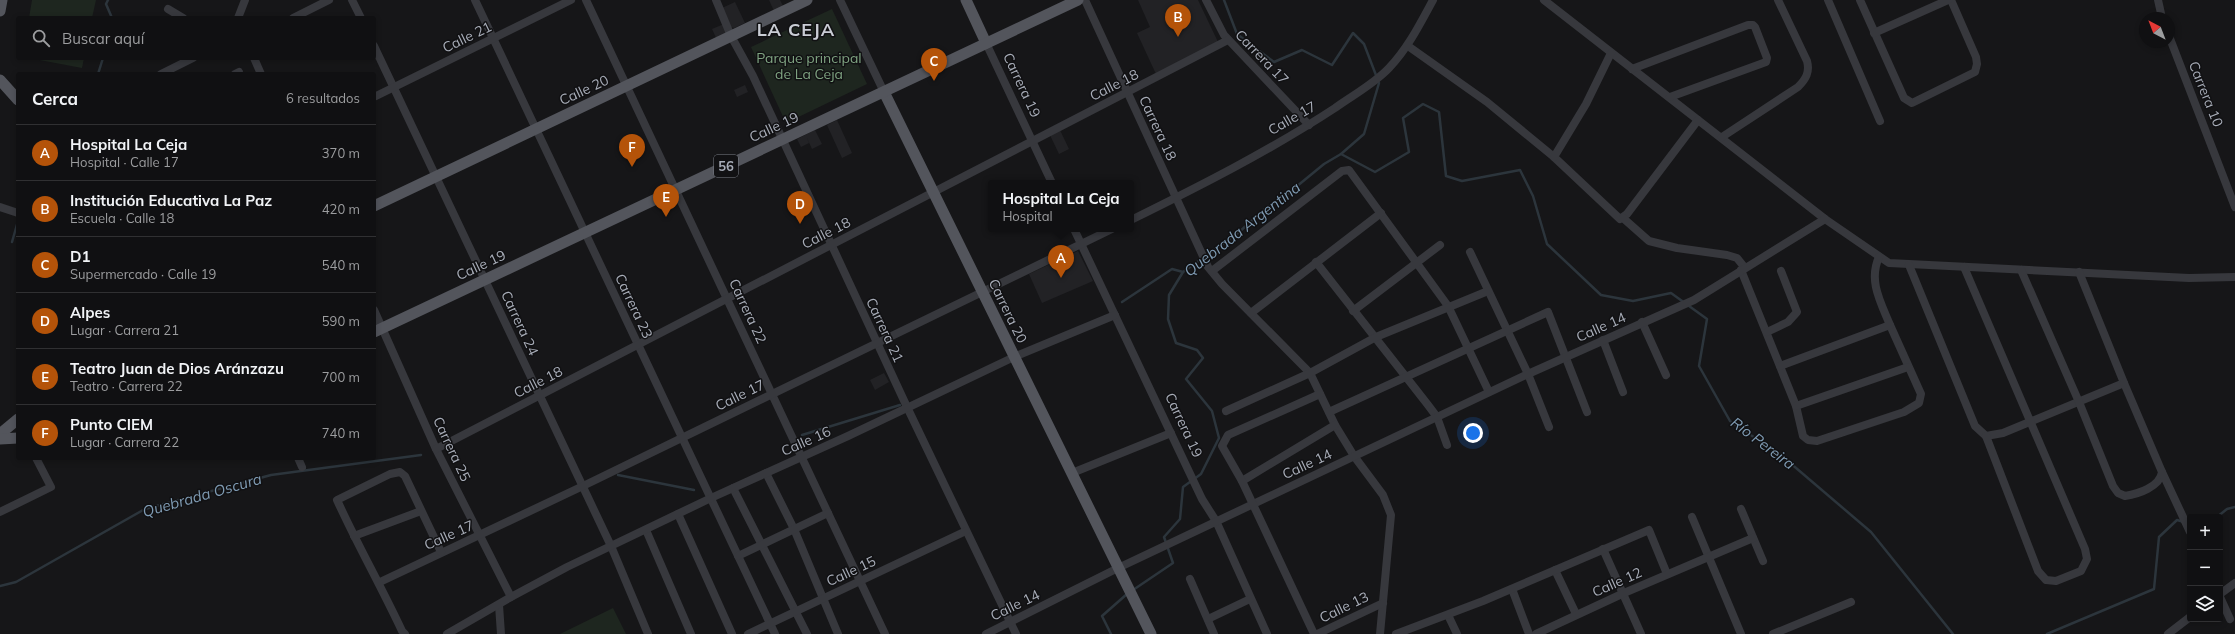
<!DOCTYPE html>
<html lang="es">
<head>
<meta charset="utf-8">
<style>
	body { margin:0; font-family:Mulish,sans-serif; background:#1e1e20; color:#f1f3f6 }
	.controls { position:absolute; right:12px; bottom:12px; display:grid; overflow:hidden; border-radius:4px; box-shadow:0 2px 6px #0003 }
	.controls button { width:36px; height:36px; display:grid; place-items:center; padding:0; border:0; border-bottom:1px solid #303032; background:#101012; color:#f1f3f6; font:20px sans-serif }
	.compass { position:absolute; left:2139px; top:12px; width:36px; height:36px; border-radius:50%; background:#101012; box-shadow:0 2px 6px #0003; rotate:318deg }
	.you { position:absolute; left:1473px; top:433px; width:14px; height:14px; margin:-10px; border:3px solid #fff; border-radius:50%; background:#1a73e8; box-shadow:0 0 0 6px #1a73e833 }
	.badge { display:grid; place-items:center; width:26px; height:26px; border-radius:50%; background:#b45309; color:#fff; font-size:13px; font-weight:700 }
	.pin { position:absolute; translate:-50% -33px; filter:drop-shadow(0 1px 2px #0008) }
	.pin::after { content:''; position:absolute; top:21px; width:14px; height:12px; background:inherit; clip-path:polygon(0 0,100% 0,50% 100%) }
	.popup { position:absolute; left:988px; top:180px; width:146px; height:52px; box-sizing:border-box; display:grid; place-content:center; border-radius:4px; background:#101012; filter:drop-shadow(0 1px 3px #0005); font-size:13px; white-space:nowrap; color:#9c9d9f }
	.popup b { font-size:15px; color:#f1f3f6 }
	.popup::after { content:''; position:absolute; left:50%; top:100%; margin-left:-8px; border:8px solid transparent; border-top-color:#101012 }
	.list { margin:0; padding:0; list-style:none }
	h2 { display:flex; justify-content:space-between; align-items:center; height:52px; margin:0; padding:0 16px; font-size:17px }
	h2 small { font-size:13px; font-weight:400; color:#9c9d9f }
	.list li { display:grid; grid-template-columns:26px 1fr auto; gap:12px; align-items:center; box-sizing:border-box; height:56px; padding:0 16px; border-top:1px solid #303032 }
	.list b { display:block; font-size:15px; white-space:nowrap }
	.list p { margin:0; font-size:13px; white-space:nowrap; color:#9c9d9f }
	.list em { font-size:13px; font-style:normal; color:#9c9d9f }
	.icon { flex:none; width:22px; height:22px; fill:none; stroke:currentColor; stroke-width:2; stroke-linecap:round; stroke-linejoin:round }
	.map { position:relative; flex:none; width:2235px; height:634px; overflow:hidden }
	.search { position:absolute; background:#101012; box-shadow:0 2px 6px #0003; left:16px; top:16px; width:360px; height:44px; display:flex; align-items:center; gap:10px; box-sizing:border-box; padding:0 14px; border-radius:4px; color:#9c9d9f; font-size:15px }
	.panel { position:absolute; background:#101012; box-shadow:0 2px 6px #0003; left:16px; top:72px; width:360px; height:388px; border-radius:4px }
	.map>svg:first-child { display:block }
	.built { fill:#222225 }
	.green { fill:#1e261f }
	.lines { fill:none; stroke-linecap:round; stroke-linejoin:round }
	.stream { stroke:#2c353c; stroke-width:2.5 }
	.minor { stroke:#37383d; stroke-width:8 }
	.major { stroke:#53555c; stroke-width:11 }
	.labels { text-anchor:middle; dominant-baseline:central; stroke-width:3; stroke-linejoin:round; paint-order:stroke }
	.shield { fill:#111113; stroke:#7b7e86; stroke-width:1 }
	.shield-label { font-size:13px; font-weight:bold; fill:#a8adb8 }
	.street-label { font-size:14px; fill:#a8adb8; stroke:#111113 }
	.park-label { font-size:14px; fill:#7fa381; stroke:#111113 }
	.water-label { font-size:15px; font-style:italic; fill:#7f9bb3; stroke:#111113 }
	.district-label { font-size:18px; font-weight:bold; letter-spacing:1px; fill:#c9ccd4; stroke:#111113 }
</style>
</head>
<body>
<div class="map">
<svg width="2235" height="634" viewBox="0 0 2235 634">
	<rect width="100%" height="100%" fill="#161618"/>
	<g class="built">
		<path d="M769 0H780L783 6 774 11Z"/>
		<path d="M1138 0H1198L1218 42 1156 74 1137 33 1150 27Z"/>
		<path d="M735 2 745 23 734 28 731 27 722 8Z"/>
		<path d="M724 24 730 39 719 44 712 29Z"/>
		<path d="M745 85 748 92 737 97 734 90Z"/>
		<path d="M837 120 852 153 842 158 827 125Z"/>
		<path d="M1059 128 1069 149 1059 154 1049 133Z"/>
		<path d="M815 130 822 144 812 149 807 138 809 143 801 147 797 139Z"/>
		<path d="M1078 251 1093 281 1042 303 1029 274Z"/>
		<path d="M884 373 889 382 875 390 870 380Z"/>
	</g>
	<g class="green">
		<path d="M32 0H96L92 18H29Z"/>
		<path d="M832 9 867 84 786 123 751 47Z"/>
		<path d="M29 58H84L82 68Z"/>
		<path d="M613 608 626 634H560Z"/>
	</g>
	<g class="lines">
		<g class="stream">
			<path d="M108 0 106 4 112 18"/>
			<path d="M1224 0 1237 34 1274 62 1302 50 1332 65 1353 33 1364 44 1379 83 1364 134 1341 154 1375 172 1409 152 1403 118 1423 104 1439 112 1446 176 1462 181 1520 170 1533 196 1547 244 1601 295 1633 301 1671 293 1707 319 1699 366 1730 421 1782 456 1871 532 1953 634"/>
			<path d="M98 74 103 58"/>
			<path d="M12 242 18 221"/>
			<path d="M1122 302 1172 269 1183 272"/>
			<path d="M802 435 900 405"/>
			<path d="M618 475 694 490"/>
			<path d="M2217 517 2227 509 2235 507"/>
			<path d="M0 586 16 582 145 509 271 475 421 455"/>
			<path d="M1133 590 1173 563 1164 537 1180 519 1183 487 1201 474 1219 438 1212 411 1186 379 1203 358 1197 350 1176 343 1168 319 1169 295 1183 272 1238 233 1266 208 1285 196 1324 164 1341 154"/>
			<path d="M1111 634 1102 616 1127 594"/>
			<path d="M2047 634 2154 589 2159 537 2177 520 2184 522"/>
		</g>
		<g class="minor">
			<path d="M352 0 361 18"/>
			<path d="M475 0 775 634"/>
			<path d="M586 0 885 634"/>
			<path d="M716 0 731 36 753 76 907 407 1016 634"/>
			<path d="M840 0 884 92"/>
			<path d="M1085 0 1208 267 1222 284 1310 373 1335 425 1354 456 1383 495 1391 515 1380 634"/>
			<path d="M1206 0 1224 35 1309 125"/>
			<path d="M1544 0 1825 219 1889 263 2189 278 2235 277"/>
			<path d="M1828 0 1880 121"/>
			<path d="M1860 0 1904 98 1912 103 1975 72 1977 64 1976 57 1951 0"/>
			<path d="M2158 0 2162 18"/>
			<path d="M168 9 183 18"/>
			<path d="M238 18 245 0"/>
			<path d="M293 18 329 0"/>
			<path d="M1874 33 1948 0"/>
			<path d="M2169 36 2235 207"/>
			<path d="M986 43 1052 183"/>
			<path d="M374 46 611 546 648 634"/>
			<path d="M1408 46 1487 102 1554 157 1620 219 1627 214 1698 120"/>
			<path d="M254 58 261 74"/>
			<path d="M1632 69 1748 25H1753L1755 27 1767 58 1766 62 1670 97"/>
			<path d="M161 74 193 58"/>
			<path d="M235 74 239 72"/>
			<path d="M374 97 571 0"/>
			<path d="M1722 137 1798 87C1806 79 1810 72 1807 61L1778 0"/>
			<path d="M1554 157 1586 104 1611 53"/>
			<path d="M0 207 18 213"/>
			<path d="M1623 218 1649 241 1677 248 1727 255 1737 258 1745 268"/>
			<path d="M1131 220C1200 186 1271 150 1335 108 1353 95 1374 84 1389 68 1408 48 1420 24 1433 0"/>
			<path d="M1074 229 1202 499 1216 521 1267 634"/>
			<path d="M1470 252 1528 374 1549 427"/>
			<path d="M1316 262 1428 405 1437 417 1447 445"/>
			<path d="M1909 265 1975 426 1986 436 2003 433 2124 383 2079 272"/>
			<path d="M1964 267 2085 549 2087 559 2081 571 2056 581 2046 580 2038 571 1986 436"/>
			<path d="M1741 270 1796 406 1803 436 1808 440 1817 441 1904 412 1919 403 1921 394 1890 325"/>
			<path d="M2021 270 2079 402 2113 486 2118 493 2125 496C2138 494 2160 487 2162 472L2124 383"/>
			<path d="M1212 271 1342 171 1349 170 1448 306 1489 392"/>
			<path d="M374 310 436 449 511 597"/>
			<path d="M1353 311 1440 245"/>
			<path d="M1251 313 1381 213"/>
			<path d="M1642 322 1666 375"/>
			<path d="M1767 332 1788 322 1797 312 1781 271"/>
			<path d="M1603 340 1623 392"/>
			<path d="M1780 366 1890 325C1881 303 1868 281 1879 257"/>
			<path d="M1796 406 1908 367"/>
			<path d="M1226 411 1310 373 1376 337 1488 291"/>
			<path d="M1329 412 1548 312 1587 412"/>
			<path d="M436 449 1228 40"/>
			<path d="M298 458 302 467"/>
			<path d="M2162 472 2190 532"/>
			<path d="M766 473 794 529 838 634"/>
			<path d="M1072 473 1171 433"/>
			<path d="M1242 481 1335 425"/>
			<path d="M733 488 807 634"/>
			<path d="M1741 509 1763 561"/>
			<path d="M0 512 51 487 36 458"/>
			<path d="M678 514 732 634"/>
			<path d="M1692 517 1741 634"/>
			<path d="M646 530 691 634"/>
			<path d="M354 536 421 511"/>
			<path d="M1603 549 1641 634"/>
			<path d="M738 556 828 513"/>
			<path d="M1555 570 1576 614"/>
			<path d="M1190 579 1214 634"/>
			<path d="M380 582 583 486 1112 229"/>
			<path d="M1512 589 1529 634"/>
			<path d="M2220 594 2235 583"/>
			<path d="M2220 597 2230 619"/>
			<path d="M499 605 501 634"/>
			<path d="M1448 615 1457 634"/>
			<path d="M1208 619 1250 599"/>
			<path d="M405 634 402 631C381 586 357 544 337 500L390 474 400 472 405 476 441 552"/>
			<path d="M447 634 511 597 567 567 711 498 848 436 1014 357 1115 315"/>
			<path d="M748 634 966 531"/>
			<path d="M986 634 1118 568 1528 374 1694 300 1825 219"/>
			<path d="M1314 634 1242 481 1222 446 1228 435 1320 394"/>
			<path d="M1317 634 1383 603"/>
			<path d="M1396 634 1483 601 1649 530 1667 574"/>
			<path d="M1536 634 1624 593 1753 538"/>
			<path d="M1773 634 1851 602"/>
			<path d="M2168 634 2190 617"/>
		</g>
		<g class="major">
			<path d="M966 0 986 43"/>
			<path d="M0 11 2 0"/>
			<path d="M0 80 18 100"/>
			<path d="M884 92 1151 634"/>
			<path d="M374 206 807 0"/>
			<path d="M374 332 1078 0"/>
			<path d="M0 434 18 419"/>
			<path d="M0 439 18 438"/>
		</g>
	</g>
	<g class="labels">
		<rect class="shield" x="714" y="155" width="24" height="22" rx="3"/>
		<g class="shield-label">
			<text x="726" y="166">56</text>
		</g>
		<g class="street-label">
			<text transform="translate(467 37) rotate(-26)">Calle 21</text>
			<text transform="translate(1262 57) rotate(46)">Carrera 17</text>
			<text transform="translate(1022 85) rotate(65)">Carrera 19</text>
			<text transform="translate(1114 85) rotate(-27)">Calle 18</text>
			<text transform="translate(584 90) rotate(-25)">Calle 20</text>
			<text transform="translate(2206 94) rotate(68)">Carrera 10</text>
			<text transform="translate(1292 118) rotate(-30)">Calle 17</text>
			<text transform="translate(774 127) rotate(-25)">Calle 19</text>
			<text transform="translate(1158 128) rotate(65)">Carrera 18</text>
			<text transform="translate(826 233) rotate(-27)">Calle 18</text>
			<text transform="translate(481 265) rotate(-25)">Calle 19</text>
			<text transform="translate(634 306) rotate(65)">Carrera 23</text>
			<text transform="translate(748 311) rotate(65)">Carrera 22</text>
			<text transform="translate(1008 311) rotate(64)">Carrera 20</text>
			<text transform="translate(520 323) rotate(65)">Carrera 24</text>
			<text transform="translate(1601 327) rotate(-24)">Calle 14</text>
			<text transform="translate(885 330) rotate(65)">Carrera 21</text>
			<text transform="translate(538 382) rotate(-27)">Calle 18</text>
			<text transform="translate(740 395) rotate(-26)">Calle 17</text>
			<text transform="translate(1184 425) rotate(65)">Carrera 19</text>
			<text transform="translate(806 441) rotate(-24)">Calle 16</text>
			<text transform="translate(452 449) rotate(65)">Carrera 25</text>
			<text transform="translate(1307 464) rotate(-25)">Calle 14</text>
			<text transform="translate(449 535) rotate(-24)">Calle 17</text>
			<text transform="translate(851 571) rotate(-25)">Calle 15</text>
			<text transform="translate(1617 582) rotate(-24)">Calle 12</text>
			<text transform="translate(1015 605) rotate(-26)">Calle 14</text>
			<text transform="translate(1344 607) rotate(-26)">Calle 13</text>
		</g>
		<g class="park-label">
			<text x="809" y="58">Parque principal<tspan x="809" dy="16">de La Ceja</tspan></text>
		</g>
		<g class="water-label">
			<text transform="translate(1242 229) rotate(-38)">Quebrada Argentina</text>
			<text transform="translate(1763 443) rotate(37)">Río Pereira</text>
			<text transform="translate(202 495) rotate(-16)">Quebrada Oscura</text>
		</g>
		<g class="district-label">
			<text x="796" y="29">LA CEJA</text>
		</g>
	</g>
</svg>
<div class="controls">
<button>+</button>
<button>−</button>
<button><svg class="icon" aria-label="layers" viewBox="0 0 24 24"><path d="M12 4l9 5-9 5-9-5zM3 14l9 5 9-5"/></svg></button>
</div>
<svg class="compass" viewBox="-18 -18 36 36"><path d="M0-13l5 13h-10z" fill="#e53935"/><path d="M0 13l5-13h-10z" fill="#9c9d9f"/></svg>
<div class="you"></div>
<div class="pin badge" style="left:1061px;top:278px">A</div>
<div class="popup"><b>Hospital La Ceja</b>Hospital</div>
<div class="pin badge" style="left:1178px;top:37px">B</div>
<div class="pin badge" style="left:934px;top:81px">C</div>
<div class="pin badge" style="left:800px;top:224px">D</div>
<div class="pin badge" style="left:666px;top:217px">E</div>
<div class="pin badge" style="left:632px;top:167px">F</div>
<div class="search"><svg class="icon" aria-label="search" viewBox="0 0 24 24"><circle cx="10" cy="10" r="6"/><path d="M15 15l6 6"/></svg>Buscar aquí</div>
<section class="panel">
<h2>Cerca<small>6 resultados</small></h2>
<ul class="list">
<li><span class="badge">A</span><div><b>Hospital La Ceja</b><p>Hospital · Calle 17</p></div><em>370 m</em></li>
<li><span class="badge">B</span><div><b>Institución Educativa La Paz</b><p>Escuela · Calle 18</p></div><em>420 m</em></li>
<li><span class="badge">C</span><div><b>D1</b><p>Supermercado · Calle 19</p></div><em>540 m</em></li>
<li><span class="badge">D</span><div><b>Alpes</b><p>Lugar · Carrera 21</p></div><em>590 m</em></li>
<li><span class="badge">E</span><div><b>Teatro Juan de Dios Aránzazu</b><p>Teatro · Carrera 22</p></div><em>700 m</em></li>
<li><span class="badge">F</span><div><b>Punto CIEM</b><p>Lugar · Carrera 22</p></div><em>740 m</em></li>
</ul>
</section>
</div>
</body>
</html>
